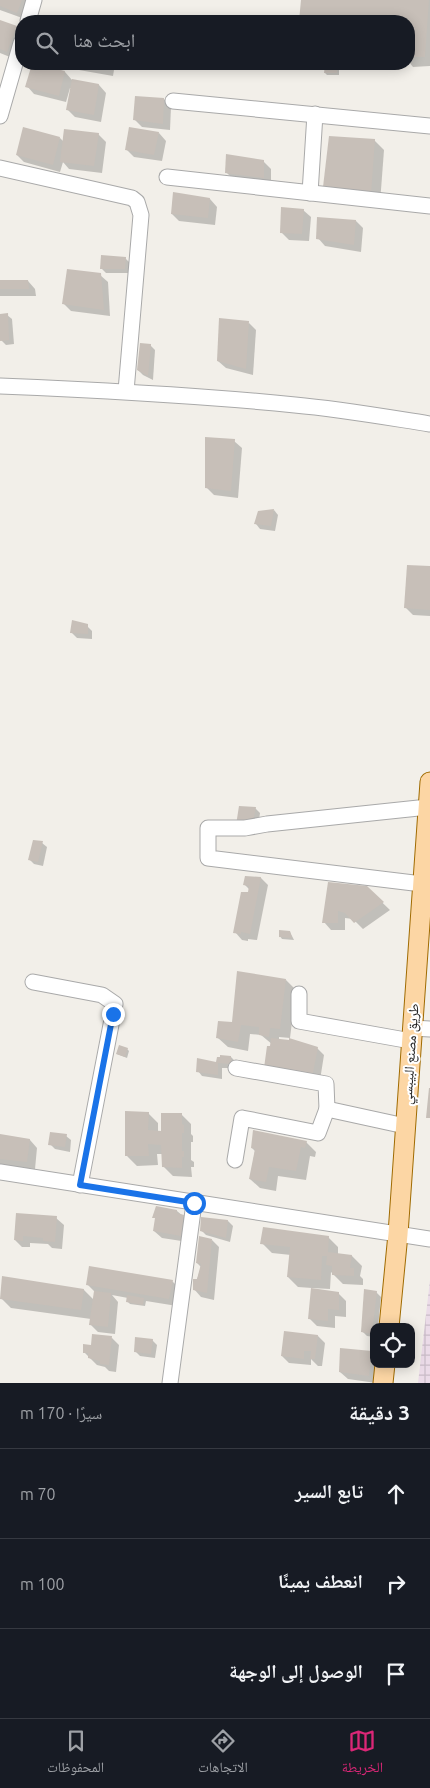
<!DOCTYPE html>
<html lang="ar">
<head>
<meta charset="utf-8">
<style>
	body { margin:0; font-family:Ubuntu,"Noto Naskh Arabic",sans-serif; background:#242831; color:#f1f3f6; direction:rtl }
	.controls { position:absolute; right:15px; bottom:15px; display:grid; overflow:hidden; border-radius:10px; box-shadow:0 2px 12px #0003 }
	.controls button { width:45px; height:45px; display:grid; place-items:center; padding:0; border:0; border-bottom:1px solid #363941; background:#171b24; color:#f1f3f6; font:25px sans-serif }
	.stop { position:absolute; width:15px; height:15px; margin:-11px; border:4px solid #1a73e8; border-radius:50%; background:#fff }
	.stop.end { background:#1a73e8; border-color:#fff; box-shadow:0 1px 5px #0008 }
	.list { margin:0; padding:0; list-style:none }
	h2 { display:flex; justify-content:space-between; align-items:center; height:65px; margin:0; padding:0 20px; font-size:21px }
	h2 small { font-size:16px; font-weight:400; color:#9ea1a6 }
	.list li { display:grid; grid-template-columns:32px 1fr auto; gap:15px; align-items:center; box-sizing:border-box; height:90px; padding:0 20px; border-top:1px solid #363941 }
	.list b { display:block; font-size:19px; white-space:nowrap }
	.list em { font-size:16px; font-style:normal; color:#9ea1a6 }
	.icon { flex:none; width:28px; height:28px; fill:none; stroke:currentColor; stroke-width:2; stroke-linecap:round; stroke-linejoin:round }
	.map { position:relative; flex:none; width:430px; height:1383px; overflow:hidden; direction:ltr }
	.search { position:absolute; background:#171b24; box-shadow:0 2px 12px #0003; left:15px; right:15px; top:15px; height:55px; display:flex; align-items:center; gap:12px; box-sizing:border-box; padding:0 18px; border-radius:20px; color:#9ea1a6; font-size:19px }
	.sheet { height:335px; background:#171b24 }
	nav { display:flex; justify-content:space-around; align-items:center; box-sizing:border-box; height:70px; border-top:1px solid #363941; background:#171b24; font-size:14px; color:#9ea1a6 }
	nav a { display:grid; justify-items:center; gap:2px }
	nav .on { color:#db2777 }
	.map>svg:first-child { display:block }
	.industrial { fill:url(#industrial-grid) }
	.shadow { fill:#0003 }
	.building { fill:#c7bfb8 }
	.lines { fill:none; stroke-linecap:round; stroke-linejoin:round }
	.minor-casing { stroke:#a9a9a9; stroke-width:17 }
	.major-casing { stroke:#a06b00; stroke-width:21 }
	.minor { stroke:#fff; stroke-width:15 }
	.major { stroke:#fcd6a4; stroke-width:19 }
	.route { stroke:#1a73e8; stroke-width:6 }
	.labels { text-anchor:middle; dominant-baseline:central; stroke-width:4; stroke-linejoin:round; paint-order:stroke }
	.street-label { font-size:14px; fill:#222; stroke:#fff }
</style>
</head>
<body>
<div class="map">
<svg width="430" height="1383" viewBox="0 0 430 1383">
	<defs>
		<pattern id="industrial-grid" width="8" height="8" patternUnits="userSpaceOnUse" patternTransform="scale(1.25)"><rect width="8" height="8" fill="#ebdbe8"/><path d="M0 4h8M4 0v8" fill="none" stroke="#c9bcc7"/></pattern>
	</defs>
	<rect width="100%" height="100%" fill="#f2efe9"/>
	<path class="industrial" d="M430 1280V1383H418Z"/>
	<g class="shadow">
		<path d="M0 0H32L25 19 0 10Z"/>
		<path d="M302 0H430V66L413 67 409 62V21H300Z"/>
		<path d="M0 21 16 27 21 32V40L15 59 0 53Z"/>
		<path d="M33 64 65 72 72 80 99 85 106 93 101 122 75 117 68 110 72 88H70L66 102 34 94 27 86Z"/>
		<path d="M73 64H115L113 76 79 70Z"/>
		<path d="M327 64H337L339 66V75H327L325 73Z"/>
		<path d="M164 99 171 107 170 130 142 127 134 119Z"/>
		<path d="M159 133 166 141 162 161 134 157 126 149Z"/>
		<path d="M98 134 106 142 102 173 69 169 63 162 60 172 24 162 17 155 60 138 64 142Z"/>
		<path d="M374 140 384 150 380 203 334 196Z"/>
		<path d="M263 161 271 169V185L234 180 226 172Z"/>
		<path d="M210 199 217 207 215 225 179 221 172 214Z"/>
		<path d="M303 210 311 217 309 241 289 240 282 233Z"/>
		<path d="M356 221 363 228 361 252 325 246 318 238Z"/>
		<path d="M125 258 130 263 129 273H106L101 268Z"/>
		<path d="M100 275 108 282 110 316 71 311 64 304Z"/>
		<path d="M0 281H28L35 289 36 296H0Z"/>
		<path d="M0 315H7L12 319 14 344 6 345 1 340Z"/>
		<path d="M249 323 256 330 253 375 226 368 218 361Z"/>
		<path d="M150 345 155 350 153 380 143 375 138 370Z"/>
		<path d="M234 441 242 448 238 498 214 495 207 488Z"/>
		<path d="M274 510 278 515 275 531 260 529 256 524Z"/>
		<path d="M430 568V616L413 615 406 608Z"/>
		<path d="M87 626 92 631V639L77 638 72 633Z"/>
		<path d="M255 808 260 813 258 827 251 826Z"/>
		<path d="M42 843 47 847 43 866 34 864 29 859Z"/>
		<path d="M246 878H261L268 885 257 940 248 939V941L242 940 235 932 250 894V890L245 885Z"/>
		<path d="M366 887 390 910 363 929 353 919 345 918V930H331L324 922Z"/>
		<path d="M290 932 294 940 282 939 280 936Z"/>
		<path d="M286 980 296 990 290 1038 279 1037V1040L317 1048 324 1055 320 1080 314 1079 261 1035 250 1034 248 1051 228 1047 218 1038Z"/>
		<path d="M127 1049 129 1051 127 1058 117 1054Z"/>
		<path d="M231 1057 236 1062V1068H222V1079L202 1076 198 1071 217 1064 218 1058Z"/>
		<path d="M148 1113 158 1123V1132H162L181 1114 191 1124V1134L193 1136V1142H191V1160L194 1162V1167H191L192 1177 173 1176 163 1166V1154H157L158 1165 137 1166 127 1156Z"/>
		<path d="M0 1135 30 1140 37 1148 35 1169 0 1165Z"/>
		<path d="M66 1136 71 1140 70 1152 55 1149 50 1144Z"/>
		<path d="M306 1142 316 1152 315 1157 310 1156 306 1180 278 1176 276 1191 260 1188 250 1179 255 1151 252 1148Z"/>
		<path d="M177 1211 191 1223 188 1242 162 1238 154 1231 156 1219 154 1217Z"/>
		<path d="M56 1218 64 1225 62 1249 52 1248 48 1244 30 1243V1247H22L15 1240Z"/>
		<path d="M228 1221 233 1226 230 1242 206 1235 201 1230Z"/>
		<path d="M328 1237 338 1247V1254L352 1256 362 1266 360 1276 363 1279V1285L343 1284 331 1272 330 1289 312 1288V1290L338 1293 346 1301V1317L335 1316V1328L317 1326 310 1319 312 1288 298 1287 288 1277 291 1255 272 1253 262 1243Z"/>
		<path d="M212 1240 219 1247 214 1300 201 1297 194 1289 201 1267 197 1263Z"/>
		<path d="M172 1281 180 1289 177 1306 146 1301 145 1306 130 1304 128 1302V1298L112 1295 118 1302 115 1334 98 1332 91 1325V1319L11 1308 1 1298 84 1290 94 1300 95 1292 88 1285Z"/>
		<path d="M376 1292 381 1297 378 1327H374V1337L367 1336 362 1331Z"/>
		<path d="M318 1336 325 1343 322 1366H318L311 1359V1365L289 1363 282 1356Z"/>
		<path d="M112 1338 119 1345 116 1372 109 1371 105 1367 97 1365 84 1352 93 1346Z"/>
		<path d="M152 1340 157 1345 155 1358 140 1356 135 1351Z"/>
		<path d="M372 1352 374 1354V1364H379L376 1383 348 1379 340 1372Z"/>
	</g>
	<g class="building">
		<path d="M0 0H22L17 13 0 6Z"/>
		<path d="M301 0H429L425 57H409V21H299Z"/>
		<path d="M0 20 17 26 7 52 0 49Z"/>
		<path d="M32 64H37L65 71 59 96 25 87Z"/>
		<path d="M80 64H107L106 70Z"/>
		<path d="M325 64H337V73H324Z"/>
		<path d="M72 79 99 84 94 115 66 110Z"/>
		<path d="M135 96 164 98 163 124 133 120Z"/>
		<path d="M23 127 60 137 53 165 16 155Z"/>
		<path d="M129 127 159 132 154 155 125 150Z"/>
		<path d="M64 129 99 133 94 166 60 162Z"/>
		<path d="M329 136 375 139 371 194 323 187Z"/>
		<path d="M226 154 264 160V178L225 173Z"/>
		<path d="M173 192 210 198 208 218 171 214Z"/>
		<path d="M281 207 304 209 302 234 280 233Z"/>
		<path d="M317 217 356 220 354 245 316 239Z"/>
		<path d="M101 255 126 257 125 269H100Z"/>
		<path d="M67 269 101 273 104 310 62 304Z"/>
		<path d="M0 280H28L29 289H0Z"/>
		<path d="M8 313 9 340 0 341V314Z"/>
		<path d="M219 318 249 321 246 369 217 361Z"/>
		<path d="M140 343 151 344 148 376 137 370Z"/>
		<path d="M205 437 235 439 231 491 205 488Z"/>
		<path d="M274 509 271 526 254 524 258 511Z"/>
		<path d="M407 565 430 566V610L404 608Z"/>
		<path d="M72 620 88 624V634L70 633Z"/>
		<path d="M239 806 256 807 253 822 236 825Z"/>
		<path d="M33 840 43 841 38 862 28 860Z"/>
		<path d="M245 876 261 877 250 934 241 932V934L233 933 241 892H248L249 886 243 885Z"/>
		<path d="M328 882 367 886 384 902 354 923 345 913 338 911V923H322Z"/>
		<path d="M279 930 290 931 292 938 279 937Z"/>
		<path d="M237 971 286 979 280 1029 270 1028 269 1037 259 1035V1027L241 1025 238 1042 216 1038 218 1021 232 1022Z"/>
		<path d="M271 1038 289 1040V1038L318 1047 313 1073H307L308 1078 264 1068 267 1046H270Z"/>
		<path d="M119 1045 128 1048 125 1057 116 1054Z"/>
		<path d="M220 1055 231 1056V1064L218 1063V1075L196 1072 197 1058 216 1062 217 1057H220Z"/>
		<path d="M429 1088H430V1118H426Z"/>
		<path d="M125 1111 149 1112 148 1130 161 1131V1113H182V1124L184 1125V1133H182V1151H184V1157H182V1168L162 1167 161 1145 148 1144 149 1156H125Z"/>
		<path d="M253 1130 307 1141 305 1148 301 1147 296 1171 269 1167 266 1182 249 1179 255 1149 251 1148Z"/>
		<path d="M50 1132 67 1134 65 1147 48 1145Z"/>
		<path d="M0 1134 30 1139 27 1162 0 1159Z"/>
		<path d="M156 1206 177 1210V1213L184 1215 181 1236 153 1231 155 1218H152Z"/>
		<path d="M16 1213 57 1216 55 1242 43 1241V1238L23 1236V1241L14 1240Z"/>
		<path d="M201 1217 228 1220 226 1238 200 1231Z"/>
		<path d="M263 1227 329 1236 328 1252 352 1255 350 1268H354V1276L332 1275V1266L326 1265 327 1256H322L321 1280 287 1277 290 1247 260 1244Z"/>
		<path d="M199 1236 212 1239 207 1293 193 1290V1279H197L201 1264 196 1263Z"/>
		<path d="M89 1266 173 1280 169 1299 86 1285Z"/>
		<path d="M2 1276 84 1289 81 1310 0 1299Z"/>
		<path d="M311 1288 339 1292V1310L328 1309V1321L308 1319Z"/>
		<path d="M364 1289 377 1291 372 1334 361 1332Z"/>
		<path d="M94 1291 111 1293 108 1327 89 1325Z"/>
		<path d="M127 1295 144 1298 143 1305 126 1302Z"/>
		<path d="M284 1331 318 1335 315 1359H310L311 1351H304V1359L281 1356Z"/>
		<path d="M92 1334 112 1336 109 1365 100 1364V1361L88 1358V1353H83V1344L91 1345Z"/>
		<path d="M135 1337 153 1339 151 1354 134 1352Z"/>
		<path d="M340 1348 372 1351 369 1376 339 1372Z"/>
	</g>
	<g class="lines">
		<defs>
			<g id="minor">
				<path d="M28 21 34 0"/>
				<path d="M173 101 430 126"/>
				<path d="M0 116 21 43"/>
				<path d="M0 168 132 198 137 202 141 215 126 391"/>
				<path d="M167 177 430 206"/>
				<path d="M310 193 315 114"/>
				<path d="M0 386C98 390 197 395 295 405 340 409 385 417 430 424"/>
				<path d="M422 884 208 858V828H245L267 824 428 807"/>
				<path d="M33 982 102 995 115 1004 80 1185"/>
				<path d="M299 994V1021L411 1041"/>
				<path d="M412 1028 430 1029"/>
				<path d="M236 1068 326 1084 327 1109"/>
				<path d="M235 1160 242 1118 318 1133 327 1109 405 1126"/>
				<path d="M0 1172 430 1239"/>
				<path d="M170 1383 194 1203"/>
			</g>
			<g id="major">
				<path d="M389 1327 398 1234 430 782"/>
				<path d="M383 1383 385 1364"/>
			</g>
		</defs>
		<use href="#minor" class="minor-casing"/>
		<use href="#major" class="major-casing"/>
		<use href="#minor" class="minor"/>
		<use href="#major" class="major"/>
	</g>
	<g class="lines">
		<path class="route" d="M113 1014 80 1185 194 1203"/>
	</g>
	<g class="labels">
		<g class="street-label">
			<text transform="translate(410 1054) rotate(-86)">طريق مصنع البيبسي</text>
		</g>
	</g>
</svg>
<div class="controls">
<button><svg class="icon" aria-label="locate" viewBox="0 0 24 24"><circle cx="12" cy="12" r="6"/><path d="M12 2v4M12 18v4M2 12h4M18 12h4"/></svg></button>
</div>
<div class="stop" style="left:194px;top:1203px"></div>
<div class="stop end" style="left:113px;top:1014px"></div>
<div class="search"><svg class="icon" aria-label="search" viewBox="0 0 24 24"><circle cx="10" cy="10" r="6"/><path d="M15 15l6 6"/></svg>ابحث هنا</div>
</div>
<section class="sheet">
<h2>3 دقيقة<small>سيرًا · 170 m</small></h2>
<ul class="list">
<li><svg class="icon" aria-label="ahead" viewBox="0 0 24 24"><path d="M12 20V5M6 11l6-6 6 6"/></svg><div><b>تابع السير</b></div><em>70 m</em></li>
<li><svg class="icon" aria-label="right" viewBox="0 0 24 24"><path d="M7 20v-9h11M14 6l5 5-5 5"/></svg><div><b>انعطف يمينًا</b></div><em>100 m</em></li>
<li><svg class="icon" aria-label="arrive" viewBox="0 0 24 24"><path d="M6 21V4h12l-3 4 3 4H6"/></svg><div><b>الوصول إلى الوجهة</b></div></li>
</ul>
</section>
<nav>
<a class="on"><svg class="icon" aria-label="map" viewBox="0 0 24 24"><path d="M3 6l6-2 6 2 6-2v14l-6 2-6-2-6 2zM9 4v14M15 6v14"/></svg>الخريطة</a>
<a><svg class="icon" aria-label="directions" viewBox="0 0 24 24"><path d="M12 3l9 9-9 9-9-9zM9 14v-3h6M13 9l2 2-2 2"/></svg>الاتجاهات</a>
<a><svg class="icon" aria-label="saved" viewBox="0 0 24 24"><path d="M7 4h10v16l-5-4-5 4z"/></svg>المحفوظات</a>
</nav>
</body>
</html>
